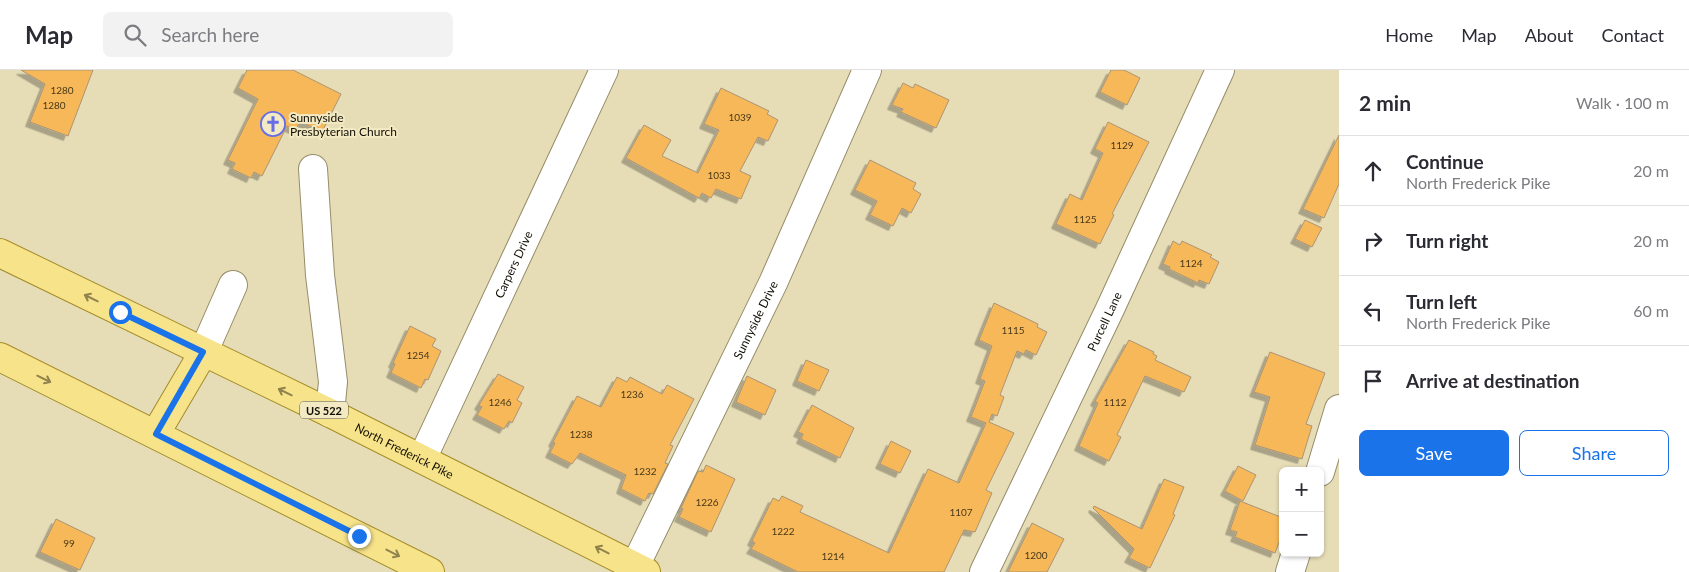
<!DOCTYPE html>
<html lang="en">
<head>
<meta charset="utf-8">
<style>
	body { margin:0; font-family:Lato,sans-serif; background:#f2f2f3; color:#2b2b33 }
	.controls { position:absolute; right:15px; bottom:15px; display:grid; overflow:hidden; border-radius:8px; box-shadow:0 1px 4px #0004 }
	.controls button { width:45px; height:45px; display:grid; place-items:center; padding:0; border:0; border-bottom:1px solid #e1e1e2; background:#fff; color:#2b2b33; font:25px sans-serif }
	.stop { position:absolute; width:15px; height:15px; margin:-11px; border:4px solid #1a73e8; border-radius:50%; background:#fff }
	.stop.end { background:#1a73e8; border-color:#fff; box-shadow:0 1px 5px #0008 }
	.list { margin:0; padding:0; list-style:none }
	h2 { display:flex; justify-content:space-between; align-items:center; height:65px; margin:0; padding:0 20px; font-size:21px }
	h2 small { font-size:16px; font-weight:400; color:#7c7c81 }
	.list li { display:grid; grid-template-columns:32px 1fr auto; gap:15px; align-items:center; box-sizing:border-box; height:70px; padding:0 20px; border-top:1px solid #e1e1e2 }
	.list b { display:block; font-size:19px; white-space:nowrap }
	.list p { margin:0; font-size:16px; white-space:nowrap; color:#7c7c81 }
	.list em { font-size:16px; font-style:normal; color:#7c7c81 }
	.actions { display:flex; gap:10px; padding:15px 20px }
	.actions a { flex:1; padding:11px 0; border:1px solid #1a73e8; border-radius:8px; text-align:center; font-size:18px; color:#1a73e8 }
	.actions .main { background:#1a73e8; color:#fff }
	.icon { flex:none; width:28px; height:28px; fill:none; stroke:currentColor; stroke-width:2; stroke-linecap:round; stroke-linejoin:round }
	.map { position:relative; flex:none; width:1339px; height:502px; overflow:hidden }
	header { display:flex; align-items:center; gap:30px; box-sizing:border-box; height:70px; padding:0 25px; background:#fff; border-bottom:1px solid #e1e1e2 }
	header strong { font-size:24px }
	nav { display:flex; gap:28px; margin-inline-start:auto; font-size:18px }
	.search { width:350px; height:45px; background:#f2f2f3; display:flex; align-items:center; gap:12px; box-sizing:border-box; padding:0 18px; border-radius:8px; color:#7c7c81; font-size:19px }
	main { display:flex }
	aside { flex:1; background:#fff }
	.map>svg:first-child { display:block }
	.building { fill:#f6b858; stroke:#ab9475; filter:url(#shadow) }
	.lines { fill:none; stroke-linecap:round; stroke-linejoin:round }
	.minor-casing { stroke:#958c68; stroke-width:30 }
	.major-casing { stroke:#a38c27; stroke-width:30 }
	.minor { stroke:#fff; stroke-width:28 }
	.major { stroke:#f7e389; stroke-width:28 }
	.oneway { stroke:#90834d }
	.route { stroke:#1a73e8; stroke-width:6 }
	.labels { text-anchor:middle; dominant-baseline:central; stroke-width:4; stroke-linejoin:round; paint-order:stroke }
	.number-label { font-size:10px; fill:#4a3818 }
	.shield { fill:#f3eac4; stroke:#55503d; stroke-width:1 }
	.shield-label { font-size:11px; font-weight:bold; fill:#110e03 }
	.poi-label { font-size:12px; fill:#110e03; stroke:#f3eac4; text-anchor:start }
	.street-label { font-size:12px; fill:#110e03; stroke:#f3eac4 }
</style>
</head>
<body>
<header>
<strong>Map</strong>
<div class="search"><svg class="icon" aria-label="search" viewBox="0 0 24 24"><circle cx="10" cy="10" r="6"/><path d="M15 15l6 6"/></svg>Search here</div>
<nav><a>Home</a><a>Map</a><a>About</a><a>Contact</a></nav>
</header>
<main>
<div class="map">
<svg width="1339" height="502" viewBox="0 0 1339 502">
	<defs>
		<filter id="shadow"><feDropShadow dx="-4.5" dy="4.5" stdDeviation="0" flood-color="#0004"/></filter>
	</defs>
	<rect width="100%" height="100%" fill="#e6ddb7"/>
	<g class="building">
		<path d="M21 0H93L68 66 30 52 45 14Z"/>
		<path d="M247 0H293L341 24 322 62 300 51 296 60 287 56 262 106 254 102 251 108 232 99 235 93 228 90 258 29 238 18Z"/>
		<path d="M1111 0H1124L1140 8 1127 35 1100 22Z"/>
		<path d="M903 13 913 18 915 14 949 30 936 58 901 42 903 39 892 35Z"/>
		<path d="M721 18 769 41 767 44 778 50 768 71 758 67 740 101 751 106 741 129 716 119 711 128 702 123 699 128 626 88 644 55 671 70 662 86 698 103 719 60 704 54Z"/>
		<path d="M1108 52 1149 72 1112 144 1114 145 1100 174 1056 154 1070 124 1082 130 1103 83 1095 79Z"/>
		<path d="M1339 65V114L1324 148 1303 139Z"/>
		<path d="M870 90 916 113 913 119 921 124 911 143 902 138 893 156 870 145 877 131 855 120Z"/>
		<path d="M1305 150 1322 158 1312 177 1295 169Z"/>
		<path d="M1173 171 1180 175 1182 171 1212 185 1210 187 1219 192 1209 214 1199 210 1198 213 1169 199 1170 197 1163 194Z"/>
		<path d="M994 233 1038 254 1037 257 1047 262 1036 285 1026 280 1024 284 1017 281 1000 325 1004 327 997 346 992 344 989 352 1014 363 986 420 992 423 975 462 964 460 944 502H798L751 479 755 473 752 471 773 428 779 431 782 426 803 436 800 442 889 483 928 399 959 413 986 353 971 347 985 311 980 309 992 276 979 270Z"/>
		<path d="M410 256 436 269 432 276 441 281 428 310 425 309 421 318 391 303 395 294 393 293Z"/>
		<path d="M1129 270 1154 282 1153 284 1157 286 1155 290 1191 307 1184 322 1145 306 1117 365 1121 367 1109 391 1079 376 1098 333 1095 331Z"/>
		<path d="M1270 282 1325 303 1306 354 1312 356 1302 389 1255 375 1270 327 1254 322Z"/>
		<path d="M806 290 829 300 819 321 797 311Z"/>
		<path d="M498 304 524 317 517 330 522 333 512 353 509 351 504 359 477 345 482 337 479 335Z"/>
		<path d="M747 306 776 320 765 345 736 332Z"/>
		<path d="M617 307 627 312 630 307 662 324 667 315 694 329 670 375 673 376 665 393 668 394 653 424 649 423 645 431 621 419 626 405 580 383 572 394 550 383 555 373 553 372 577 326 601 337Z"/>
		<path d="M812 335 854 358 840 388 801 369 803 364 798 362Z"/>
		<path d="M891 371 911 381 900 403 880 394Z"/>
		<path d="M706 395 735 409 711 462 679 447 683 439 681 438 698 401 703 402Z"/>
		<path d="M1238 396 1256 405 1243 431 1225 421Z"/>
		<path d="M1164 409 1184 417 1173 444 1175 445 1150 498 1129 488 1134 479 1093 438 1094 436 1142 459Z"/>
		<path d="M1240 431 1283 448V462L1275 483 1235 467 1237 462 1230 460Z"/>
		<path d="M56 449 95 468 80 500 40 482Z"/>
		<path d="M1032 453 1064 469 1047 502H1008Z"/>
	</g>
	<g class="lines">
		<defs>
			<g id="minor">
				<path d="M313 99 320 205 333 312 330 343"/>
				<path d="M203 283 233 215"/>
				<path id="s1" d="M422 389 604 0"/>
				<path d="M1320 402 1339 339"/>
				<path id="s2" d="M635 496 773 213 867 0"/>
				<path id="s3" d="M984 502 1110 239 1220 0"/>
				<path d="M1290 502 1296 483"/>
			</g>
			<g id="major">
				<path id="s4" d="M0 183 330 343 646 502"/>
				<path d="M0 287 430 502"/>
				<path d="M156 363 203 283"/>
			</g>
		</defs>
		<use href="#minor" class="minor-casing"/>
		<use href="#major" class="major-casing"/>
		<use href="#minor" class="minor"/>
		<use href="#major" class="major"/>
	</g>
	<defs><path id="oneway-shaft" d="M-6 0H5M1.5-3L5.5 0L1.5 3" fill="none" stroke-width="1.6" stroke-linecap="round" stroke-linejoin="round" transform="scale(1.25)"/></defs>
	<g class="oneway">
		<use href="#oneway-shaft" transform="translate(91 228) rotate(-154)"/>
		<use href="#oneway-shaft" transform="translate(44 309) rotate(26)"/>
		<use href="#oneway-shaft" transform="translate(285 322) rotate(-154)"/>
		<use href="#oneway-shaft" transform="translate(602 480) rotate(-153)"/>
		<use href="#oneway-shaft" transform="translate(393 483) rotate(27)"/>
	</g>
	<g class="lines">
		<path class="route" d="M120 242 203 282 156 364 359 466"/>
	</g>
	<defs>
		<symbol id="church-ring" viewBox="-11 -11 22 22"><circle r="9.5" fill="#f3eac4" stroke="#656ee7" stroke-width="1.5"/><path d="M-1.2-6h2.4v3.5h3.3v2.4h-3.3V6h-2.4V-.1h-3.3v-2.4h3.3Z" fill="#656ee7"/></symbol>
	</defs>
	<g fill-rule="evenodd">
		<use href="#church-ring" x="259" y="40" width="28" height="28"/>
	</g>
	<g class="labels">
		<g class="number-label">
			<text x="62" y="20">1280</text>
			<text x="54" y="35">1280</text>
			<text x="740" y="47">1039</text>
			<text x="1122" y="75">1129</text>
			<text x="719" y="105">1033</text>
			<text x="1085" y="149">1125</text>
			<text x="1191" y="193">1124</text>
			<text x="1013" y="260">1115</text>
			<text x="418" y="285">1254</text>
			<text x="632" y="324">1236</text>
			<text x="500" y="332">1246</text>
			<text x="1115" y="332">1112</text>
			<text x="581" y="364">1238</text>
			<text x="645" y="401">1232</text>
			<text x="707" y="432">1226</text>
			<text x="961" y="442">1107</text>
			<text x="783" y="461">1222</text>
			<text x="69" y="473">99</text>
			<text x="1036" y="485">1200</text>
			<text x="833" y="486">1214</text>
		</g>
		<rect class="shield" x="300" y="331.5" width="48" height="17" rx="4"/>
		<g class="shield-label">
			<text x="324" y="340">US 522</text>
		</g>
		<g class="poi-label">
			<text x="290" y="47">Sunnyside<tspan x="290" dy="14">Presbyterian Church</tspan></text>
		</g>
		<g class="street-label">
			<text stroke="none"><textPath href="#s1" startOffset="215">Carpers Drive</textPath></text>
			<text stroke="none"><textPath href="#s2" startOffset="274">Sunnyside Drive</textPath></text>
			<text stroke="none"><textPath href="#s3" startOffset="278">Purcell Lane</textPath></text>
			<text stroke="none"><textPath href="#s4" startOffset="450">North Frederick Pike</textPath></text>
		</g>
	</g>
</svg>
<div class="controls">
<button>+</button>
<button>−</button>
</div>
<div class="stop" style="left:120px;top:242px"></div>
<div class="stop end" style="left:359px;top:466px"></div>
</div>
<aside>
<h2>2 min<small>Walk · 100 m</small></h2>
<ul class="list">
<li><svg class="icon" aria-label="ahead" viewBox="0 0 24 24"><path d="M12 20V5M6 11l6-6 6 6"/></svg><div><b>Continue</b><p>North Frederick Pike</p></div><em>20 m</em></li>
<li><svg class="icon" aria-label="right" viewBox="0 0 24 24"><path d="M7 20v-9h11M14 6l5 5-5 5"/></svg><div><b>Turn right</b></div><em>20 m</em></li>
<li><svg class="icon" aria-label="left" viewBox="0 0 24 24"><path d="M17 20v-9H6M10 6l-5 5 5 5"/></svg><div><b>Turn left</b><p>North Frederick Pike</p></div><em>60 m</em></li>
<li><svg class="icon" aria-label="arrive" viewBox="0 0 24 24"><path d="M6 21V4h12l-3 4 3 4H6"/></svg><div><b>Arrive at destination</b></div></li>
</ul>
<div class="actions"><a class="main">Save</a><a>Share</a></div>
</aside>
</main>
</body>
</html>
